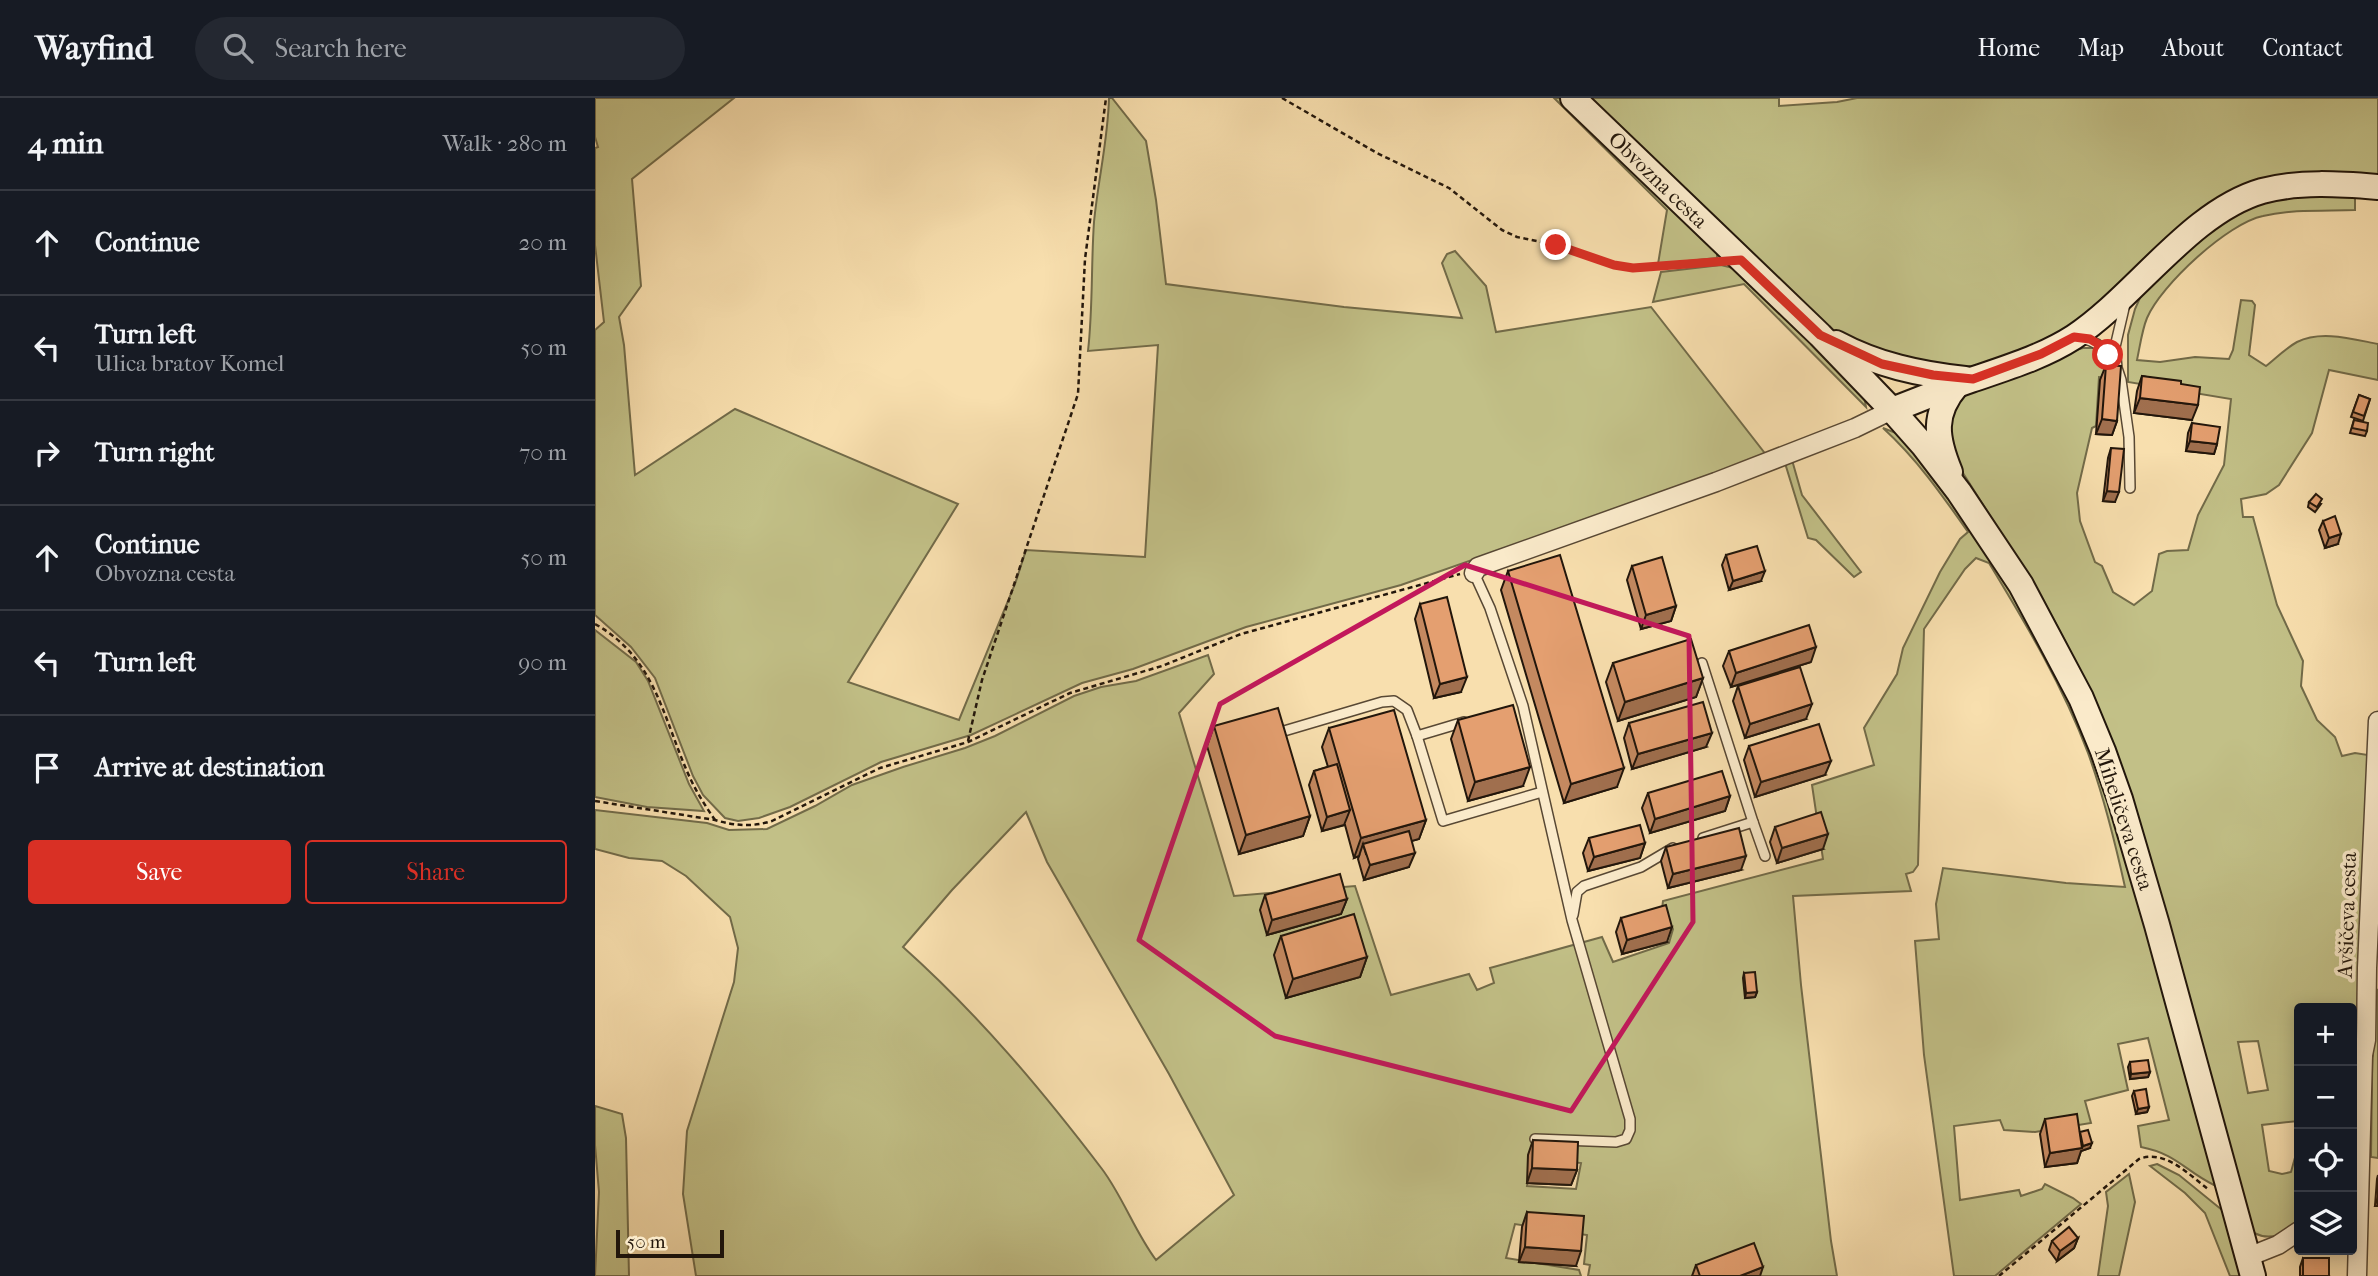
<!DOCTYPE html>
<html lang="en">
<head>
<meta charset="utf-8">
<style>
	body { margin:0; font-family:"IM FELL French Canon",serif; background:#242831; color:#f1f3f6 }
	.controls { position:absolute; right:21px; bottom:21px; display:grid; overflow:hidden; border-radius:7px; box-shadow:0 4px 18px #0003 }
	.controls button { width:63px; height:63px; display:grid; place-items:center; padding:0; border:0; border-bottom:2px solid #363941; background:#171b24; color:#f1f3f6; font:35px sans-serif }
	.scale { position:absolute; left:21px; bottom:18px; width:108px; box-sizing:border-box; padding-left:7px; border:4px solid #22160b; border-top:0; font-size:19px; line-height:24px; white-space:nowrap; color:#22160b; -webkit-text-stroke:5px #faeaca; paint-order:stroke }
	.stop { position:absolute; width:21px; height:21px; margin:-16px; border:5px solid #d93025; border-radius:50%; background:#fff }
	.stop.end { background:#d93025; border-color:#fff; box-shadow:0 2px 7px #0008 }
	.list { margin:0; padding:0; list-style:none }
	h2 { display:flex; justify-content:space-between; align-items:center; height:91px; margin:0; padding:0 28px; font-size:30px }
	h2 small { font-size:23px; font-weight:400; color:#9ea1a6 }
	.list li { display:grid; grid-template-columns:46px 1fr auto; gap:21px; align-items:center; box-sizing:border-box; height:105px; padding:0 28px; border-top:2px solid #363941 }
	.list b { display:block; font-size:26px; white-space:nowrap }
	.list p { margin:0; font-size:23px; white-space:nowrap; color:#9ea1a6 }
	.list em { font-size:23px; font-style:normal; color:#9ea1a6 }
	.actions { display:flex; gap:14px; padding:21px 28px }
	.actions a { flex:1; padding:16px 0; border:2px solid #d93025; border-radius:7px; text-align:center; font-size:24px; color:#d93025 }
	.actions .main { background:#d93025; color:#fff }
	.icon { flex:none; width:38px; height:38px; fill:none; stroke:currentColor; stroke-width:2; stroke-linecap:round; stroke-linejoin:round }
	.map { position:relative; flex:none; width:1783px; height:1178px; overflow:hidden }
	header { display:flex; align-items:center; gap:42px; box-sizing:border-box; height:98px; padding:0 35px; background:#171b24; border-bottom:2px solid #363941 }
	header strong { font-size:33px }
	nav { display:flex; gap:38px; margin-inline-start:auto; font-size:24px }
	.search { width:490px; height:63px; background:#242831; display:flex; align-items:center; gap:18px; box-sizing:border-box; padding:0 24px; border-radius:38px; color:#9ea1a6; font-size:26px }
	main { display:flex }
	aside { flex:1; background:#171b24 }
	.map>svg:first-child { display:block }
	.green { fill:#c2c087; stroke:#726b49; stroke-width:2; fill-rule:evenodd }
	.lines { fill:none; stroke-linecap:round; stroke-linejoin:round }
	.lane-casing { stroke:#584834; stroke-width:12 }
	.street-casing { stroke:#584834; stroke-width:21 }
	.secondary-casing { stroke:#22160b; stroke-width:28 }
	.path { stroke:#22160b; stroke-width:2.5; stroke-dasharray:5 3.5; stroke-linecap:butt }
	.lane { stroke:#faeaca; stroke-width:9 }
	.street { stroke:#faeaca; stroke-width:18 }
	.secondary { stroke:#faeaca; stroke-width:24 }
	.wall { fill:#c48960; stroke:#22160b; stroke-width:2 }
	.shaded-wall { fill:#a06f4e; stroke:#22160b; stroke-width:2 }
	.building { fill:#e49f70; stroke:#22160b; stroke-width:2 }
	.route { stroke:#d93025; stroke-width:9 }
	.marked { fill:none; stroke:#c2185b; stroke-width:5; stroke-linejoin:round }
	.labels { text-anchor:middle; dominant-baseline:central; stroke-width:7; stroke-linejoin:round; paint-order:stroke }
	.street-label { font-size:21px; fill:#22160b; stroke:#faeaca }
</style>
</head>
<body>
<header>
<strong>Wayfind</strong>
<div class="search"><svg class="icon" aria-label="search" viewBox="0 0 24 24"><circle cx="10" cy="10" r="6"/><path d="M15 15l6 6"/></svg>Search here</div>
<nav><a>Home</a><a>Map</a><a>About</a><a>Contact</a></nav>
</header>
<main>
<aside>
<h2>4 min<small>Walk · 280 m</small></h2>
<ul class="list">
<li><svg class="icon" aria-label="ahead" viewBox="0 0 24 24"><path d="M12 20V5M6 11l6-6 6 6"/></svg><div><b>Continue</b></div><em>20 m</em></li>
<li><svg class="icon" aria-label="left" viewBox="0 0 24 24"><path d="M17 20v-9H6M10 6l-5 5 5 5"/></svg><div><b>Turn left</b><p>Ulica bratov Komel</p></div><em>50 m</em></li>
<li><svg class="icon" aria-label="right" viewBox="0 0 24 24"><path d="M7 20v-9h11M14 6l5 5-5 5"/></svg><div><b>Turn right</b></div><em>70 m</em></li>
<li><svg class="icon" aria-label="ahead" viewBox="0 0 24 24"><path d="M12 20V5M6 11l6-6 6 6"/></svg><div><b>Continue</b><p>Obvozna cesta</p></div><em>50 m</em></li>
<li><svg class="icon" aria-label="left" viewBox="0 0 24 24"><path d="M17 20v-9H6M10 6l-5 5 5 5"/></svg><div><b>Turn left</b></div><em>90 m</em></li>
<li><svg class="icon" aria-label="arrive" viewBox="0 0 24 24"><path d="M6 21V4h12l-3 4 3 4H6"/></svg><div><b>Arrive at destination</b></div></li>
</ul>
<div class="actions"><a class="main">Save</a><a>Share</a></div>
</aside>
<div class="map">
<svg width="1783" height="1178" viewBox="0 0 1783 1178">
	<rect width="100%" height="100%" fill="#f8dfae"/>
	<filter id="stains"><feTurbulence type="fractalNoise" baseFrequency=".00286" numOctaves="4"/><feColorMatrix values="0 0 0 0 .2 0 0 0 0 .09 0 0 0 0 .02 0 0 0 .5 -.17"/></filter>
	<radialGradient id="worn" r=".72"><stop offset=".6" stop-color="#630" stop-opacity="0"/><stop offset="1" stop-color="#630" stop-opacity=".3"/></radialGradient>
	<g class="green">
		<path d="M0 0H139L37 81 46 188 24 219 29 247 40 377 140 311 363 406 253 584 364 622 420 486 431 452 550 459 563 247 493 253C498 210 496 167 499 124 503 82 513 42 514 0H517L551 43 561 102 571 186 749 209 867 220 847 165 852 156 860 153 891 188 901 234 1056 209 1172 358 806 487 651 529 538 571 487 585 376 637 286 664 195 709 164 720 143 723 130 720 108 697 98 678 60 580 36 549 0 517V232L9 224 0 147V50L3 49 0 39Z"/>
		<path d="M959 0H969L1122 152V160L1063 166 1072 112Z"/>
		<path d="M992 0H1184V8L1242 4 1262 0H1783V77L1667 87 1471 235 1407 262 1379 268 1338 270 1241 236Z"/>
		<path d="M1760 96V112C1730 113 1697 111 1668 118 1633 125 1566 187 1552 220 1547 232 1545 248 1542 262L1565 264 1600 259 1634 261 1638 252 1646 202 1657 203 1660 207 1654 257 1671 268C1681 260 1691 250 1702 244 1726 232 1757 241 1783 246V282L1734 272 1717 335 1684 387 1671 396 1646 401 1648 419H1658L1682 507 1708 563 1706 588 1722 622 1740 639 1747 658 1760 655 1773 657 1764 947 1757 958V910H1704V1037L1703 1023 1667 1027 1674 1073 1687 1076 1696 1074 1704 1045V1125C1691 1136 1675 1143 1659 1135L1499 604 1470 543 1447 500 1361 364 1352 328 1354 315 1369 296 1466 256 1488 250H1499L1511 262 1518 280 1504 279 1501 328 1497 330 1482 395 1485 423 1500 464 1507 468 1518 494 1539 507 1557 493 1564 456 1572 453 1593 452 1603 417 1629 367 1636 301 1533 284V237L1540 211 1548 193 1626 122 1674 100ZM1663 943 1673 992 1653 995 1643 944Z"/>
		<path d="M1126 167 1138 170 1155 180 1269 298 1271 309 1149 186 1058 204 1066 174Z"/>
		<path d="M1288 330 1301 335 1330 365 1372 419 1454 553 1509 680 1623 1085 1619 1087C1590 1073 1582 1056 1546 1049L1543 1028 1574 1022 1553 940 1523 946 1533 992 1490 1003 1496 1025 1440 1034 1409 1032 1405 1022 1359 1028 1365 1102 1424 1092 1426 1098 1447 1091 1450 1086 1478 1100 1486 1106 1400 1178H1359L1329 957 1320 843 1344 841 1341 806 1348 770 1471 785 1530 789C1520 744 1509 699 1493 655 1468 588 1431 526 1394 465L1381 460 1370 471 1329 531 1323 767 1318 774 1311 776 1316 793 1198 798 1206 887 1236 1143 1242 1178H993L995 1167 989 1166 992 1137 920 1126 911 1160 984 1172 986 1178H101L88 1096 92 1033 139 884 143 850 135 819 91 778 67 763 34 760 0 751V712L112 725 134 732 172 731 220 708 257 687 308 669 370 650 400 638 479 598 506 589 541 583 613 557 619 576 584 615 639 798 760 788 796 897 874 876 882 892 899 885 895 870 1007 839 1018 864 1074 845 1078 831 1067 811 1068 803 1228 761 1217 687 1279 667 1269 630 1302 576 1308 550 1345 474 1365 441 1373 434C1347 397 1322 361 1288 330ZM431 714 452 764 574 976 639 1097 561 1162C540 1134 528 1099 507 1071 446 991 383 916 308 849L357 792ZM937 1059 986 1065 981 1091 932 1088Z"/>
		<path d="M1197 362 1207 397 1266 474 1259 479 1221 442 1213 440 1190 365Z"/>
		<path d="M0 532 41 564 53 583 94 686 109 713 52 709 0 699Z"/>
		<path d="M1783 891V1060L1776 1059 1778 910Z"/>
		<path d="M0 1008 27 1016 31 1040 34 1178H0L4 1094 0 1047Z"/>
		<path d="M1562 1066 1584 1077 1632 1116 1648 1178H1635L1610 1115 1590 1095 1555 1068Z"/>
		<path d="M1534 1076 1540 1104 1524 1178H1503L1513 1108 1511 1094Z"/>
	</g>
	<g class="lines">
		<defs>
			<g id="lane">
				<path d="M1530 206 1520 249 1522 270 1526 282 1534 339 1535 390"/>
				<path d="M1484 240C1503 242 1511 253 1521 269"/>
				<path d="M879 475 895 510 928 608 977 822 1035 1021V1032L1031 1041 1021 1044 940 1041"/>
				<path d="M1107 565 1158 724"/>
				<path d="M689 633 787 604 799 603 812 612 822 638 869 624"/>
				<path d="M822 638 848 723 947 694"/>
				<path d="M1108 740 1158 724 1170 758"/>
				<path d="M978 817 982 794 989 788 1046 769 1078 750"/>
			</g>
			<g id="street">
				<path d="M879 475 883 469 1121 384 1260 330 1297 312"/>
				<path d="M1757 967 1768 957 1771 942 1772 870 1783 623"/>
				<path d="M1653 1159 1683 1147 1704 1133"/>
				<path d="M1762 1178 1768 957"/>
			</g>
			<g id="secondary">
				<path d="M978 0 1225 237 1297 312 1328 347 1364 394 1426 487 1486 600 1508 653 1525 701 1562 827 1658 1178"/>
				<path d="M1241 245C1282 267 1324 276 1370 281"/>
				<path d="M1297 312C1323 302 1350 291 1376 282 1411 270 1448 259 1479 239 1541 198 1595 114 1667 93 1704 83 1745 86 1783 89"/>
				<path d="M1355 374C1341 340 1337 316 1362 287"/>
			</g>
		</defs>
		<use href="#lane" class="lane-casing"/>
		<use href="#street" class="street-casing"/>
		<use href="#secondary" class="secondary-casing"/>
		<g class="path">
			<path d="M687 0 782 55 854 90 907 132 922 139 961 147 1019 168 1038 170 1122 164"/>
			<path d="M0 526C61 560 68 621 95 680 102 695 111 709 120 722"/>
			<path d="M373 643 387 582 483 296 490 161 511 0"/>
			<path d="M0 703 120 722C140 728 158 729 177 723L285 670 373 644 475 595 567 568 646 536 865 476"/>
			<path d="M1404 1178 1544 1061C1570 1051 1593 1076 1613 1091"/>
		</g>
		<use href="#lane" class="lane"/>
		<use href="#street" class="street"/>
		<use href="#secondary" class="secondary"/>
	</g>
	<g class="wall">
		<path d="M1511 267 1522 323 1517 337 1501 336 1505 282Z"/>
		<path d="M1547 278 1586 286 1597 322 1539 315 1542 293Z"/>
		<path d="M1764 297 1775 301 1768 323 1756 319Z"/>
		<path d="M1759 322 1772 333 1770 338 1755 335Z"/>
		<path d="M1597 325 1622 346 1619 356 1591 353 1593 335Z"/>
		<path d="M1516 350 1520 404 1508 403 1513 360Z"/>
		<path d="M1714 404 1726 406 1720 414 1713 409Z"/>
		<path d="M1728 423 1743 446 1730 450 1724 432Z"/>
		<path d="M1131 457 1166 483 1134 492 1127 467Z"/>
		<path d="M1037 468 1081 508 1076 523 1046 531 1032 482Z"/>
		<path d="M913 473 1022 689 969 705 906 492Z"/>
		<path d="M825 506 866 594 839 600 820 521Z"/>
		<path d="M1134 553 1216 564 1136 589 1128 568Z"/>
		<path d="M1018 565 1108 580 1101 599 1023 623 1011 584Z"/>
		<path d="M1143 588 1211 621 1150 640 1138 603Z"/>
		<path d="M863 622 928 688 873 703 856 641Z"/>
		<path d="M1034 625 1111 649 1037 671 1029 640Z"/>
		<path d="M619 628 715 718 708 738 644 756 612 648Z"/>
		<path d="M734 630 831 722 824 741 816 743 814 769 769 782 763 761 764 758 759 760 750 727 727 733 714 687 719 673 733 669 727 649Z"/>
		<path d="M1154 648 1230 677 1160 699 1149 662Z"/>
		<path d="M1053 695 1135 698 1130 713 1055 735 1047 710Z"/>
		<path d="M1180 729 1228 751 1182 765 1175 744Z"/>
		<path d="M994 740 1050 745 1045 760 993 773 988 755Z"/>
		<path d="M1071 749 1146 772 1073 790 1066 763Z"/>
		<path d="M670 797 752 801 746 816 672 837 665 812Z"/>
		<path d="M1026 820 1072 844 1027 856 1021 834Z"/>
		<path d="M686 838 772 859 765 879 691 900 679 857Z"/>
		<path d="M1149 875 1162 894 1160 899 1150 900 1148 880Z"/>
		<path d="M1535 964 1555 974 1553 979 1535 981 1533 969Z"/>
		<path d="M1539 993 1554 1009 1552 1014 1541 1016 1537 998Z"/>
		<path d="M1450 1021 1485 1034 1495 1050 1486 1053 1482 1065 1450 1069 1445 1036Z"/>
		<path d="M938 1042 982 1072 976 1087 932 1085 933 1057Z"/>
		<path d="M1783 1077V1108H1780L1782 1081Z"/>
		<path d="M932 1114 981 1168 924 1164 927 1129Z"/>
		<path d="M1483 1140 1479 1150 1462 1163 1454 1152 1457 1143Z"/>
		<path d="M1708 1160 1734 1178H1705V1169Z"/>
		<path d="M1101 1167 1165 1178H1097Z"/>
	</g>
	<g class="shaded-wall">
		<path d="M1545 300 1603 307 1597 322 1539 315Z"/>
		<path d="M1507 321 1522 323 1517 337 1501 336Z"/>
		<path d="M1595 343 1622 346 1619 356 1591 353Z"/>
		<path d="M1512 393 1524 394 1520 404 1508 403Z"/>
		<path d="M1746 436 1743 446 1730 450 1734 440Z"/>
		<path d="M1170 473 1166 483 1134 492 1138 483Z"/>
		<path d="M1081 508 1076 523 1046 531 1051 517Z"/>
		<path d="M1221 549 1216 564 1136 589 1141 575Z"/>
		<path d="M872 579 866 594 839 600 845 586Z"/>
		<path d="M1108 580 1101 599 1023 623 1030 604Z"/>
		<path d="M1217 606 1211 621 1150 640 1155 626Z"/>
		<path d="M1117 635 1111 649 1037 671 1043 656Z"/>
		<path d="M1236 663 1230 677 1160 699 1166 684Z"/>
		<path d="M935 669 928 688 873 703 880 684Z"/>
		<path d="M1029 670 1022 689 969 705 976 686Z"/>
		<path d="M1135 698 1130 713 1055 735 1060 721Z"/>
		<path d="M755 712 749 727 727 733 732 719Z"/>
		<path d="M715 718 708 738 644 756 651 737Z"/>
		<path d="M831 722 824 741 771 756 768 746 764 758 759 760 766 740Z"/>
		<path d="M1233 736 1228 751 1182 765 1187 750Z"/>
		<path d="M1050 745 1045 760 993 773 999 759Z"/>
		<path d="M820 755 814 769 769 782 775 767Z"/>
		<path d="M1151 758 1146 772 1073 790 1078 776Z"/>
		<path d="M752 801 746 816 672 837 677 822Z"/>
		<path d="M1077 829 1072 844 1027 856 1032 842Z"/>
		<path d="M772 859 765 879 691 900 698 881Z"/>
		<path d="M1162 894 1160 899 1150 900 1151 895Z"/>
		<path d="M1555 974 1553 979 1535 981 1536 976Z"/>
		<path d="M1554 1009 1552 1014 1541 1016 1543 1011Z"/>
		<path d="M1497 1045 1495 1050 1486 1053 1482 1065 1450 1069 1455 1055 1487 1050 1488 1048Z"/>
		<path d="M937 1070 982 1072 976 1087 932 1085Z"/>
		<path d="M1783 1098V1108H1780Z"/>
		<path d="M1483 1140 1479 1150 1462 1163 1465 1153Z"/>
		<path d="M930 1149 986 1153 981 1168 924 1164Z"/>
		<path d="M1168 1169 1165 1178H1145Z"/>
	</g>
	<g class="building">
		<path d="M1511 267 1526 268 1522 323 1507 321Z"/>
		<path d="M1547 278 1586 283V286L1605 289 1603 307 1545 300Z"/>
		<path d="M1764 297 1775 301 1769 318 1758 314Z"/>
		<path d="M1759 322 1773 325 1772 333 1757 330Z"/>
		<path d="M1597 325 1625 329 1622 346 1595 343Z"/>
		<path d="M1516 350 1529 351 1524 394 1512 393Z"/>
		<path d="M1721 396 1727 401 1722 409 1714 404Z"/>
		<path d="M1740 418 1746 436 1734 440 1728 423Z"/>
		<path d="M1162 448 1170 473 1138 483 1131 457Z"/>
		<path d="M965 457 1029 670 976 686 913 473Z"/>
		<path d="M1067 459 1081 508 1051 517 1037 468Z"/>
		<path d="M852 499 872 579 845 586 825 506Z"/>
		<path d="M1214 527 1221 549 1141 575 1134 553Z"/>
		<path d="M1096 541 1108 580 1030 604 1018 565Z"/>
		<path d="M1205 569 1217 606 1155 626 1143 588Z"/>
		<path d="M1108 604 1117 635 1043 656 1034 625Z"/>
		<path d="M918 607 935 669 880 684 863 622Z"/>
		<path d="M683 610 715 718 651 737 619 628Z"/>
		<path d="M799 612 831 722 766 740 734 630Z"/>
		<path d="M1224 626 1236 663 1166 684 1154 648Z"/>
		<path d="M742 666 755 712 732 719 719 673Z"/>
		<path d="M1127 673 1135 698 1060 721 1053 695Z"/>
		<path d="M1226 714 1233 736 1187 750 1180 729Z"/>
		<path d="M1045 727 1050 745 999 759 994 740Z"/>
		<path d="M1144 730 1151 758 1078 776 1071 749Z"/>
		<path d="M814 733 820 755 775 767 768 746Z"/>
		<path d="M745 776 752 801 677 822 670 797Z"/>
		<path d="M1071 807 1077 829 1032 842 1026 820Z"/>
		<path d="M759 816 772 859 698 881 686 838Z"/>
		<path d="M1160 874 1162 894 1151 895 1149 875Z"/>
		<path d="M1553 962 1555 974 1536 976 1535 964Z"/>
		<path d="M1551 991 1554 1009 1543 1011 1539 993Z"/>
		<path d="M1482 1016 1487 1050 1455 1055 1450 1021Z"/>
		<path d="M1493 1032 1497 1045 1488 1048 1485 1034Z"/>
		<path d="M938 1042 983 1044 982 1072 937 1070Z"/>
		<path d="M932 1114 989 1118 986 1153 930 1149Z"/>
		<path d="M1474 1129 1483 1140 1465 1153 1457 1143Z"/>
		<path d="M1159 1145 1168 1169 1145 1178H1105L1101 1167Z"/>
		<rect x="1708" y="1160" width="26" height="18"/>
	</g>
	<g class="lines">
		<path class="route" d="M961 147 1019 167 1038 170 1146 162 1225 237 1287 266 1338 277 1378 281 1446 256 1479 239 1495 241 1505 247 1513 257"/>
	</g>
	<path class="marked" d="M870 467 1094 538 1098 824 976 1013 680 938 544 842 625 606Z"/>
	<g class="labels">
		<g class="street-label">
			<text transform="translate(1063 82) rotate(44)">Obvozna cesta</text>
			<text transform="translate(1529 721) rotate(72)">Miheličeva cesta</text>
			<text transform="translate(1752 817) rotate(-88)">Avšičeva cesta</text>
		</g>
	</g>
	<rect width="100%" height="100%" filter="url(#stains)"/>
	<rect width="100%" height="100%" fill="url(#worn)"/>
</svg>
<div class="controls">
<button>+</button>
<button>−</button>
<button><svg class="icon" aria-label="locate" viewBox="0 0 24 24"><circle cx="12" cy="12" r="6"/><path d="M12 2v4M12 18v4M2 12h4M18 12h4"/></svg></button>
<button><svg class="icon" aria-label="layers" viewBox="0 0 24 24"><path d="M12 4l9 5-9 5-9-5zM3 14l9 5 9-5"/></svg></button>
</div>
<div class="scale">50 m</div>
<div class="stop" style="left:1513px;top:257px"></div>
<div class="stop end" style="left:961px;top:147px"></div>
</div>
</main>
</body>
</html>
